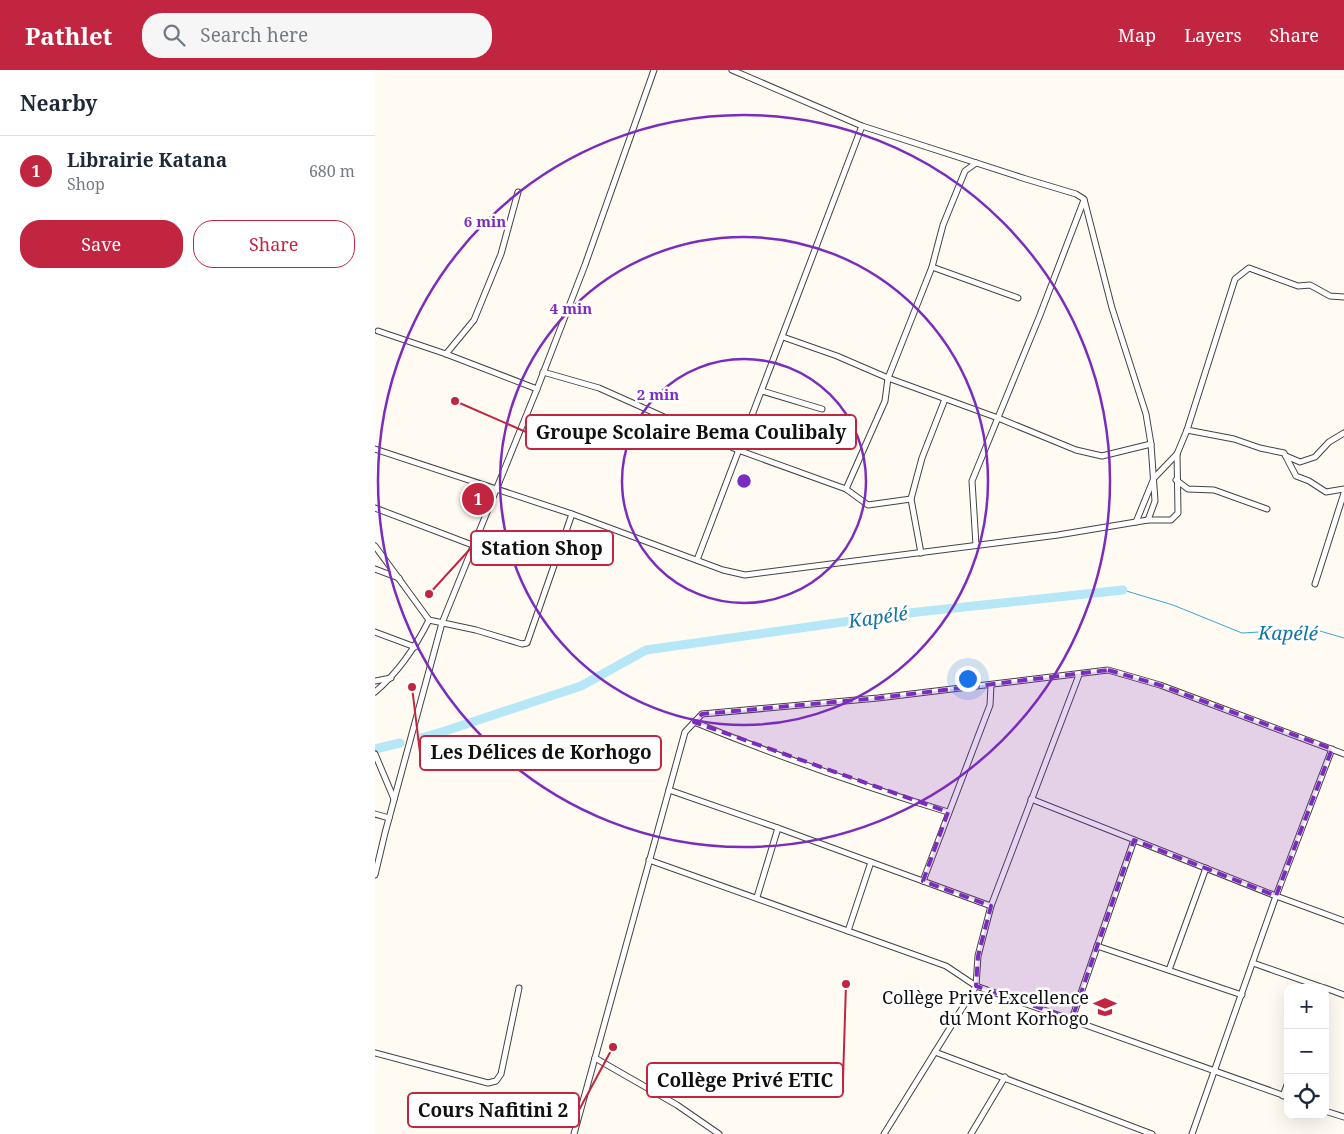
<!DOCTYPE html>
<html lang="en">
<head>
<meta charset="utf-8">
<style>
	body { margin:0; font-family:"Noto Serif",serif; background:#f6f6f7; color:#1f2937 }
	.controls { position:absolute; right:15px; bottom:15px; display:grid; overflow:hidden; border-radius:10px; box-shadow:0 5px 20px #0002 }
	.controls button { width:45px; height:45px; display:grid; place-items:center; padding:0; border:0; border-bottom:1px solid #e0e1e3; background:#fff; color:#1f2937; font:25px sans-serif }
	.you { position:absolute; left:592px; top:608px; width:18px; height:18px; margin:-12px; border:4px solid #fff; border-radius:50%; background:#1a73e8; box-shadow:0 0 0 8px #1a73e833 }
	.badge { display:grid; place-items:center; width:32px; height:32px; border-radius:50%; background:#c22540; color:#fff; font-size:16px; font-weight:700 }
	.pin { position:absolute; translate:-50% -50%; border:2px solid #fff; box-shadow:0 1px 5px #0006 }
	.list { margin:0; padding:0; list-style:none }
	h2 { display:flex; justify-content:space-between; align-items:center; height:65px; margin:0; padding:0 20px; font-size:21px }
	h2 small { font-size:16px; font-weight:400; color:#747a83 }
	.list li { display:grid; grid-template-columns:32px 1fr auto; gap:15px; align-items:center; box-sizing:border-box; height:70px; padding:0 20px; border-top:1px solid #e0e1e3 }
	.list b { display:block; font-size:19px; white-space:nowrap }
	.list p { margin:0; font-size:16px; white-space:nowrap; color:#747a83 }
	.list em { font-size:16px; font-style:normal; color:#747a83 }
	.actions { display:flex; gap:10px; padding:15px 20px }
	.actions a { flex:1; padding:11px 0; border:1px solid #c22540; border-radius:20px; text-align:center; font-size:18px; color:#c22540 }
	.actions .main { background:#c22540; color:#fff }
	.icon { flex:none; width:28px; height:28px; fill:none; stroke:currentColor; stroke-width:2; stroke-linecap:round; stroke-linejoin:round }
	.map { position:relative; flex:none; width:969px; height:1064px; overflow:hidden }
	header { display:flex; align-items:center; gap:30px; box-sizing:border-box; height:70px; padding:0 25px; background:#c22540; color:#fff }
	header strong { font-size:24px }
	nav { display:flex; gap:28px; margin-inline-start:auto; font-size:18px }
	.search { width:350px; height:45px; background:#f6f6f7; display:flex; align-items:center; gap:12px; box-sizing:border-box; padding:0 18px; border-radius:20px; color:#747a83; font-size:19px }
	main { display:flex }
	aside { flex:1; background:#fff }
	.map>svg:first-child { display:block }
	.lines { fill:none; stroke-linecap:round; stroke-linejoin:round }
	.stream { stroke:#3ca6cf; stroke-width:1 }
	.river { stroke:#b6e7f7; stroke-width:9 }
	.minor-casing { stroke:#434343; stroke-width:7 }
	.minor { stroke:#fff; stroke-width:5 }
	.marked { fill:#7b2cbf; fill-opacity:0.2; stroke:#7b2cbf; stroke-width:4; stroke-dasharray:10 6; stroke-linejoin:round }
	.ring { fill:none; stroke:#7b2cbf; stroke-width:2.5 }
	.labels { text-anchor:middle; dominant-baseline:central; stroke-width:5; stroke-linejoin:round; paint-order:stroke }
	.poi-label { font-size:18px; fill:#101010; stroke:#fff; text-anchor:end }
	.water-label { font-size:19px; font-style:italic; fill:#1677a4; stroke:#fff }
	.centre { fill:#7b2cbf; stroke:#fff; stroke-width:2.5 }
	.ring-label { font-size:15px; text-anchor:middle; font-weight:bold; fill:#7b2cbf; stroke:#fff; stroke-width:5; stroke-linejoin:round; paint-order:stroke }
	.leader { fill:none; stroke:#c22540; stroke-width:2 }
	.callout-dot { fill:#c22540; stroke:#fff; stroke-width:2 }
	.callout { fill:#fff; stroke:#c22540; stroke-width:2 }
	.callout-label { font-size:19px; text-anchor:middle; font-weight:bold; fill:#101010 }
</style>
</head>
<body>
<header>
<strong>Pathlet</strong>
<div class="search"><svg class="icon" aria-label="search" viewBox="0 0 24 24"><circle cx="10" cy="10" r="6"/><path d="M15 15l6 6"/></svg>Search here</div>
<nav><a>Map</a><a>Layers</a><a>Share</a></nav>
</header>
<main>
<aside>
<h2>Nearby<small></small></h2>
<ul class="list">
<li><span class="badge">1</span><div><b>Librairie Katana</b><p>Shop</p></div><em>680 m</em></li>
</ul>
<div class="actions"><a class="main">Save</a><a>Share</a></div>
</aside>
<div class="map">
<svg width="969" height="1064" viewBox="0 0 969 1064">
	<rect width="100%" height="100%" fill="#fffbf2"/>
	<g class="lines">
		<path class="stream" d="M748 520 798 535 867 563 938 559 969 568"/>
		<g class="river">
			<path d="M46 668 70 661 206 616 271 580 524 544 748 520"/>
			<path d="M0 679 25 673"/>
		</g>
		<defs>
			<g id="minor">
				<path d="M357 0 487 56 651 109 701 124 709 129 737 238 771 344 776 374 780 431 773 450"/>
				<path d="M557 197 643 228"/>
				<path d="M3 261 71 284 162 319"/>
				<path d="M408 267 462 286 513 308 623 348 701 380 727 386 776 374"/>
				<path d="M71 284 99 250 126 184 143 122"/>
				<path d="M168 302 224 318 363 380 471 419 493 435 536 429"/>
				<path d="M387 321 447 339"/>
				<path d="M812 360 859 369 885 378 909 383 921 406 934 411 951 422 969 419"/>
				<path d="M0 379 197 444 348 500 370 505 683 465 773 450H796L803 443 802 384 812 360 860 209 874 198 923 216 935 215 955 226 969 227"/>
				<path d="M911 386 925 392 940 387 954 372 969 363"/>
				<path d="M801 410 813 419 839 420 892 439"/>
				<path d="M471 419 510 331 513 308 557 197 568 155 590 101 601 93"/>
				<path d="M0 438 100 476"/>
				<path d="M761 452 779 408 802 384"/>
				<path d="M601 475 597 411 665 245 709 130"/>
				<path d="M0 476 54 550 101 560 147 574 152 573 197 444"/>
				<path d="M546 483 536 429 547 388 570 329"/>
				<path d="M322 490 487 56"/>
				<path d="M0 499 24 508"/>
				<path d="M940 514 969 423"/>
				<path d="M0 562 40 577"/>
				<path d="M0 611 16 608"/>
				<path d="M0 622C24 602 40 578 54 550"/>
				<path d="M319 652C402 686 487 716 573 742"/>
				<path d="M0 684 19 729"/>
				<path d="M294 720 403 758 616 836"/>
				<path d="M656 729 901 826 969 851"/>
				<path d="M0 744 14 748"/>
				<path d="M274 790 571 896 601 916 913 1027"/>
				<path d="M0 805 10 763 67 553 162 319 210 195 279 0"/>
				<path d="M548 811 615 635 616 615"/>
				<path d="M382 827 403 758"/>
				<path d="M473 861 496 792"/>
				<path d="M722 876 867 925"/>
				<path d="M878 893 949 918"/>
				<path d="M794 900 831 798"/>
				<path d="M950 918 969 925"/>
				<path d="M697 949 759 770"/>
				<path d="M560 982 777 1064"/>
				<path d="M0 983 113 1013 121 1011 126 1004 144 918"/>
				<path d="M220 988 302 1035 344 1064"/>
				<path d="M908 1026 913 1012"/>
				<path d="M950 1041 969 1047"/>
				<path d="M199 1064 310 662 327 644 503 628 733 600 785 615 969 684"/>
				<path d="M509 1064 601 916 603 886 616 836 704 605"/>
				<path d="M596 1064 630 1007"/>
				<path d="M817 1064 901 826 957 679"/>
			</g>
		</defs>
		<use href="#minor" class="minor-casing"/>
		<use href="#minor" class="minor"/>
	</g>
	<path class="marked" d="M733 600 785 615 957 679 901 826 759 770 697 949 601 916 603 886 616 836 548 811 573 742 319 652 327 644 503 628Z"/>
	<g class="ring">
		<circle cx="369" cy="411" r="122"/>
		<circle cx="369" cy="411" r="244"/>
		<circle cx="369" cy="411" r="366"/>
	</g>
	<defs>
		<symbol id="school-bare" viewBox="-9 -9 18 18"><path d="M0-5L7-2L0 1L-7-2ZM-4 1L0 2.5L4 1V4Q0 6-4 4Z" fill="#c22540" stroke="#fff" stroke-width="2.5" paint-order="stroke"/></symbol>
	</defs>
	<g fill-rule="evenodd">
		<use href="#school-bare" x="714" y="921" width="32" height="32"/>
	</g>
	<g class="labels">
		<g class="poi-label">
			<text x="714" y="927">Collège Privé Excellence<tspan x="714" dy="21">du Mont Korhogo</tspan></text>
		</g>
		<g class="water-label">
			<text transform="translate(503 547) rotate(-8)">Kapélé</text>
			<text transform="translate(913 563) rotate(1)">Kapélé</text>
		</g>
	</g>
	<circle cx="369" cy="411" r="8" class="centre"/>
	<g class="ring-label">
		<text x="110" y="157">6 min</text>
		<text x="196" y="244">4 min</text>
		<text x="283" y="330">2 min</text>
	</g>
	<path class="leader" d="M80 331L151 362M54 524L96 478M37 617L45 683M471 914L468 1010M238 977L204 1040"/>
	<g class="callout-dot">
		<circle cx="80" cy="331" r="5"/>
		<circle cx="54" cy="524" r="5"/>
		<circle cx="37" cy="617" r="5"/>
		<circle cx="471" cy="914" r="5"/>
		<circle cx="238" cy="977" r="5"/>
	</g>
	<g class="callout">
		<rect x="151" y="345" width="330" height="34" rx="5"/>
		<rect x="96" y="461" width="142" height="34" rx="5"/>
		<rect x="45" y="666" width="241" height="34" rx="5"/>
		<rect x="272" y="993" width="196" height="34" rx="5"/>
		<rect x="33" y="1023" width="171" height="34" rx="5"/>
	</g>
	<g class="callout-label">
		<text x="316" y="369">Groupe Scolaire Bema Coulibaly</text>
		<text x="167" y="485">Station Shop</text>
		<text x="166" y="689">Les Délices de Korhogo</text>
		<text x="370" y="1017">Collège Privé ETIC</text>
		<text x="118" y="1047">Cours Nafitini 2</text>
	</g>
</svg>
<div class="controls">
<button>+</button>
<button>−</button>
<button><svg class="icon" aria-label="locate" viewBox="0 0 24 24"><circle cx="12" cy="12" r="6"/><path d="M12 2v4M12 18v4M2 12h4M18 12h4"/></svg></button>
</div>
<div class="you"></div>
<div class="pin badge" style="left:103px;top:429px">1</div>
</div>
</main>
</body>
</html>
